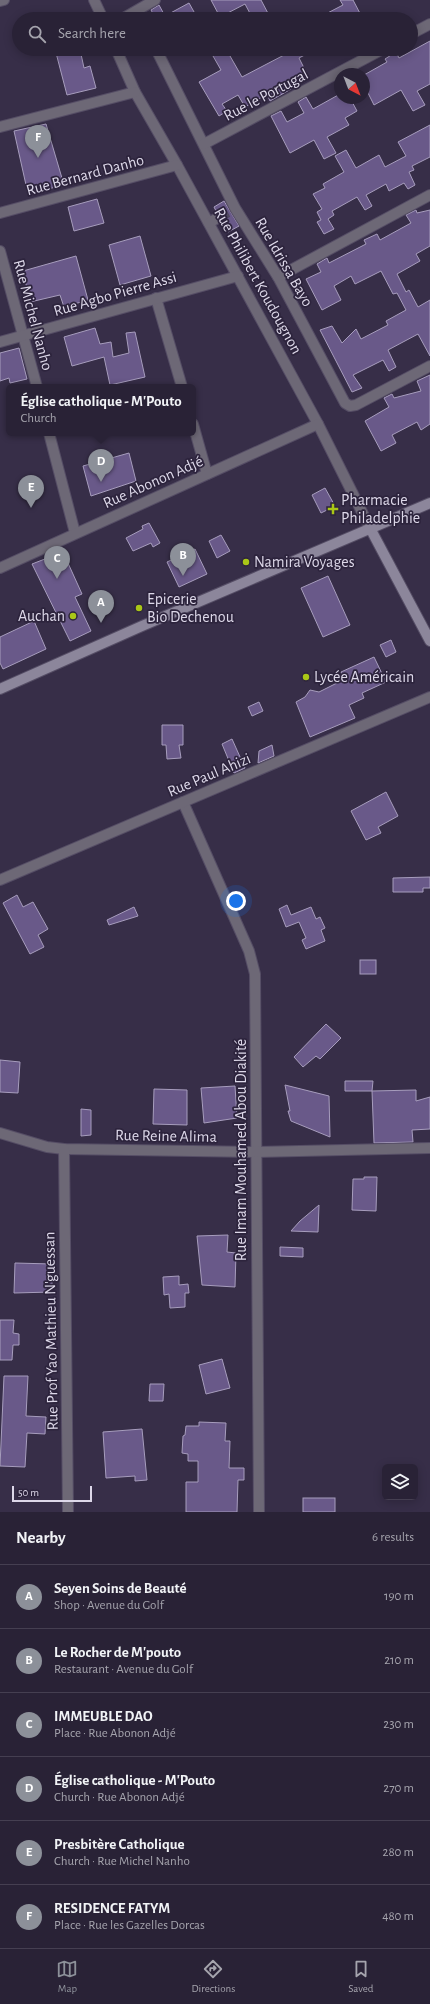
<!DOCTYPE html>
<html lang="en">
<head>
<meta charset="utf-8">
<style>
	body { margin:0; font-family:"Alegreya Sans",sans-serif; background:#352f42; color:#f1f3f6 }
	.controls { position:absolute; right:12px; bottom:12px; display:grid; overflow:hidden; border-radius:6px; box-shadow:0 2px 10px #0003 }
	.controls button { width:36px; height:36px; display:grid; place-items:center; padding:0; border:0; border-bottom:1px solid #453f51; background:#292236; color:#f1f3f6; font:20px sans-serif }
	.compass { position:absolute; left:334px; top:68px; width:36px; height:36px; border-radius:50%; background:#292236; box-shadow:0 2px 10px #0003; rotate:138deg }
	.scale { position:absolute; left:12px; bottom:10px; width:80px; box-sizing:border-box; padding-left:4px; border:2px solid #ddd8e9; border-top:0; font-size:11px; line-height:14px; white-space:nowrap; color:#ddd8e9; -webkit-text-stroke:3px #2d243d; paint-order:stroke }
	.you { position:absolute; left:236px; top:901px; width:14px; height:14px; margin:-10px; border:3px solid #fff; border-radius:50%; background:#1a73e8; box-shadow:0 0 0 6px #1a73e833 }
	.badge { display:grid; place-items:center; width:26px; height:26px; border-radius:50%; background:#8c9099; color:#fff; font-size:13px; font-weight:700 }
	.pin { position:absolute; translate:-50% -33px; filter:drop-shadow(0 1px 2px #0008) }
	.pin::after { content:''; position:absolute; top:21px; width:14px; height:12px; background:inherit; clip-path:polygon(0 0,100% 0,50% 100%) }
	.popup { position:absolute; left:6px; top:384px; width:190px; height:52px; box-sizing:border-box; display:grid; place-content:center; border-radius:6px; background:#292236; filter:drop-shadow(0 1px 3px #0005); font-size:13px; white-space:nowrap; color:#a5a4ad }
	.popup b { font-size:15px; color:#f1f3f6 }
	.popup::after { content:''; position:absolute; left:50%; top:100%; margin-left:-8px; border:8px solid transparent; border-top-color:#292236 }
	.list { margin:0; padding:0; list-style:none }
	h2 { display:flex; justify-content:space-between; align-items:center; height:52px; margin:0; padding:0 16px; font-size:17px }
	h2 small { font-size:13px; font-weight:400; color:#a5a4ad }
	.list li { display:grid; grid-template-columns:26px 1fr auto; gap:12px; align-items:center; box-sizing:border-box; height:64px; padding:0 16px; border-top:1px solid #453f51 }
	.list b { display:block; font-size:15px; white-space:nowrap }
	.list p { margin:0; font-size:13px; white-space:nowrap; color:#a5a4ad }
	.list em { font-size:13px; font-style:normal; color:#a5a4ad }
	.icon { flex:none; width:22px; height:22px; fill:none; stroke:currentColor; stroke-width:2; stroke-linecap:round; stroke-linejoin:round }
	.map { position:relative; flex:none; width:430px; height:1512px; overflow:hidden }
	.search { position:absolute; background:#292236; box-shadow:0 2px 10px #0003; left:12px; right:12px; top:12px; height:44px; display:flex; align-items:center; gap:10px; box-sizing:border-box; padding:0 14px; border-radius:22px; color:#a5a4ad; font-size:15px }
	.sheet { height:436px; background:#292236 }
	nav { display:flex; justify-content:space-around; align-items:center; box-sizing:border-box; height:56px; border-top:1px solid #453f51; background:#292236; font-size:11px; color:#a5a4ad }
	nav a { display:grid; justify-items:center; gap:2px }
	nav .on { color:#8c9099 }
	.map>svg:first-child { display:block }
	.building { fill:#695989; stroke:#a79dbd }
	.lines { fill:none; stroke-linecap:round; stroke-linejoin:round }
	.street-tunnel { stroke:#504860; stroke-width:10; stroke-dasharray:10 5; stroke-linecap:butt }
	.street-casing { stroke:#554d65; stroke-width:12 }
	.secondary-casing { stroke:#554d65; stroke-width:12 }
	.street { stroke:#6d6876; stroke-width:10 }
	.secondary { stroke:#8c869b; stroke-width:10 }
	.poi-dot { fill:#aac717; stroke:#2d243d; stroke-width:1.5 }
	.labels { text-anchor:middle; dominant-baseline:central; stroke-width:3.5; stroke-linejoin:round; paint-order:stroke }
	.street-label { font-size:16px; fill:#ddd8e9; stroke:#2d243d }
	.poi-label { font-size:16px; fill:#ddd8e9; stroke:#2d243d; text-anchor:start }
</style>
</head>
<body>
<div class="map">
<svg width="430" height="1512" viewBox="0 0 430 1512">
	<rect width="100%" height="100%" fill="#372e48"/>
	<g class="building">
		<path d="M211 0H261L271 19H253L245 4 220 17Z"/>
		<path d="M340 0H353L363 19H316L343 5Z"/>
		<path d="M189 3 198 19H156L151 10 159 5 165 16Z"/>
		<path d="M430 41V84L417 91 425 105 413 111 401 90 374 105 364 85V75L387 62 385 59 396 52 399 58Z"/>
		<path d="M55 49H74L75 55 81 54 84 68 90 66 96 88 67 95Z"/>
		<path d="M209 49H226L242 77 286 54 284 49H316L299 58 306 72 287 82 291 89 270 101 267 94 245 107 238 95 222 104 227 111 219 116 199 82 221 70Z"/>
		<path d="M340 94V98H350L357 111 345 118 349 125 327 137 336 153 324 159 314 140 290 153 271 116 281 111 287 122 304 113 298 102 306 97 313 109Z"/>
		<path d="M46 124 64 185 28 194 14 131Z"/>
		<path d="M430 125V157L412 166 414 170 409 172 415 185 408 189 404 183 389 191 386 184 366 195 372 206 365 210 357 197 332 211 334 215 328 219 334 229 324 234 317 222 321 220 317 212 322 209 313 194 325 188 323 184 344 172 335 156 346 150 356 168 379 155 385 167 406 156 398 142Z"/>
		<path d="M97 199 104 223 74 231 68 207Z"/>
		<path d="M224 201 239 226 228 232 222 223 225 220V214L222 211H216L214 207Z"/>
		<path d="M416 210 417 213 430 210V246L416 254 420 261 397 274 406 292 409 290 418 307 430 300V356L418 334 388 350 396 367 389 371 383 360 353 375 362 388 352 392 320 330 332 326 342 343 356 329 361 339 388 325 386 321 406 310 397 293 393 294 381 271 355 284 351 276 334 286 341 300 322 310 306 279 321 272 317 264 327 258 329 263 366 244 364 240 377 234 380 240 411 223 406 215Z"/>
		<path d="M140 236 151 276 120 285 109 245Z"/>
		<path d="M76 256 88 300 64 307 60 295 30 302 23 271Z"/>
		<path d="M95 328 100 344 111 342 113 357 129 353 126 333 135 332 145 377 110 385 104 357 72 366 64 337Z"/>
		<path d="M19 348 27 379 10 383 9 378 0 381V353Z"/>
		<path d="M430 375V424L421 430 417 422 392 435 396 443 381 451 365 421 389 407 384 398 392 394 394 398 421 391 417 381Z"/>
		<path d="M129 453 136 481 91 496 83 466Z"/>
		<path d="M325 488 335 506 321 513 312 495Z"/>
		<path d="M149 523 160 543 153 547 151 543 133 551 126 538 143 529 142 526Z"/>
		<path d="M221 535 230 551 217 558 209 541Z"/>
		<path d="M195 549 207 574 179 587 167 562Z"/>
		<path d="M63 552 82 594 75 597 91 631 70 641 32 564Z"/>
		<path d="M328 576 350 625 323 637 301 588Z"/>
		<path d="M34 621 46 649 3 669 0 663V637Z"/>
		<path d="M391 640 396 652 386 657 380 645Z"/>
		<path d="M374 657 386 682 362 693 364 698 349 705 355 718 310 737 296 702 305 697 310 690 319 692 345 679 341 672Z"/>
		<path d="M259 702 263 711 252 716 248 707Z"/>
		<path d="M162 725H183V745H179L181 758 167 759 166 745H162Z"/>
		<path d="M232 739 245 768 234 773 222 744Z"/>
		<path d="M272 745 274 756 258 763 259 751Z"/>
		<path d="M386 792 398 816 378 827 381 833 366 840 351 811Z"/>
		<path d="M430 877V888H423V892H393V878Z"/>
		<path d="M17 895 23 907 33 902 48 929 38 935 44 947 30 954 3 903Z"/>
		<path d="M287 905 291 915 311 907 316 919 320 917 325 928 321 930 325 941 306 949 302 940 306 938 299 922 286 927 279 909Z"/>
		<path d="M134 907 138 916 109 925 107 920Z"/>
		<rect x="360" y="960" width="16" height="14"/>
		<path d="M326 1024 341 1038 320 1059 316 1056 303 1067 294 1057Z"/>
		<path d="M0 1060 20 1062 18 1093 0 1092Z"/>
		<path d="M345 1081H373L372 1091 416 1090V1101L430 1097V1129L412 1130 413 1142 374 1143 372 1091H345Z"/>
		<path d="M285 1085 329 1096 330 1137 291 1121 288 1111H290Z"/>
		<path d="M235 1086 237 1118 204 1123 201 1088Z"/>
		<path d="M154 1089 187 1090V1125L153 1124Z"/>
		<path d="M81 1109 91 1110V1135L81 1136Z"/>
		<path d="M364 1177H377L376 1211 352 1210 353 1179H364Z"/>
		<path d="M319 1205 318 1232 291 1231 300 1221Z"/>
		<path d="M228 1235 227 1252 236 1253 235 1287 202 1285 197 1236Z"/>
		<path d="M280 1247 303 1248V1257L280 1256Z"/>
		<path d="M15 1263 52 1264V1292L14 1293Z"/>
		<path d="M179 1276V1285L188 1284 189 1293H185V1307L170 1308 169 1294 164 1295 163 1277Z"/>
		<path d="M0 1320H14L13 1333 19 1334V1345H13L12 1360H0Z"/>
		<path d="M222 1359 230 1388 206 1394 199 1365Z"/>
		<path d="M4 1376H28L26 1416 46 1417 45 1434 27 1433 25 1467 0 1466Z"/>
		<path d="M150 1384H164L163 1401H149Z"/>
		<path d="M199 1422 226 1423 225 1441H230L229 1468H244V1480H238L237 1512H186V1482H198V1461H188V1454L182 1453 183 1436 185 1435 186 1426H199Z"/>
		<path d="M142 1429 147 1480 135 1481V1476L106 1478 103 1432Z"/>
		<rect x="303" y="1498" width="32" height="14"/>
	</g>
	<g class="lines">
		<path class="street-tunnel" d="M219 217 232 210"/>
		<defs>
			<g id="street">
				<path d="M94 0 103 19"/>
				<path d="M0 1 4 0"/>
				<path d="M122 19 155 0"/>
				<path d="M411 34 430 24"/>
				<path d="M116 49 135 92 177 165 318 424 370 528"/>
				<path d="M156 49 235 208 278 277 345 403 350 406 356 405 430 366"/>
				<path d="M0 127 135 92"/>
				<path d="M204 144 383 49"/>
				<path d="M0 213 177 165"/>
				<path d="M209 223 219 217"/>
				<path d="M0 251 37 387"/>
				<path d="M278 277 430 195"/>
				<path d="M156 298 182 387"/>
				<path d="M0 342 238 276"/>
				<path d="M193 424 207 474"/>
				<path d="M49 433 75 533"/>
				<path d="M0 568 318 424"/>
				<path d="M183 802 249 951 255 974 259 1512"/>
				<path d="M0 880 430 697"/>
				<path d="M0 1133 47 1147 64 1149 256 1152 430 1148"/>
				<path d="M64 1149 68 1512"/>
			</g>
			<g id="secondary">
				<path d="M370 528 430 641"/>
				<path d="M0 689 142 626 430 503"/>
			</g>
		</defs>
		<use href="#street" class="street-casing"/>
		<use href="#secondary" class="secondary-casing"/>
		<use href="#street" class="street"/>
		<use href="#secondary" class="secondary"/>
	</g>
	<g class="poi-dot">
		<path d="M331 503h4v4h4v4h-4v4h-4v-4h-4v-4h4z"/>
		<circle cx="246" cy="562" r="4"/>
		<circle cx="139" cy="608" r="4"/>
		<circle cx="73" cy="616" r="4"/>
		<circle cx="306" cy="677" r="4"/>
	</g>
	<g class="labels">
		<g class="street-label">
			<text transform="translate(266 95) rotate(-28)">Rue le Portugal</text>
			<text transform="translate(85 175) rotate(-15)">Rue Bernard Danho</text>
			<text transform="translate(284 262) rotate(60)">Rue Idrissa Bayo</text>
			<text transform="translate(258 281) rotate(61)">Rue Philibert Koudougnon</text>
			<text transform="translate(115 294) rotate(-16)">Rue Agbo Pierre Assi</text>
			<text transform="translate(33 315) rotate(75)">Rue Michel Nanho</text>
			<text transform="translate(153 482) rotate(-24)">Rue Abonon Adjé</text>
			<text transform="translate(209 775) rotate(-23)">Rue Paul Ahizi</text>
			<text transform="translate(166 1136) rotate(1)">Rue Reine Alima</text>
			<text transform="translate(241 1150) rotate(-90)">Rue Imam Mouhamed Abou Diakité</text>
			<text transform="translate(51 1331) rotate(-91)">Rue Prof Yao Mathieu N'guessan</text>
		</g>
		<g class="poi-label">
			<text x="341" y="500">Pharmacie<tspan x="341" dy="18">Philadelphie</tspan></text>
			<text x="254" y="562">Namira Voyages</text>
			<text x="147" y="599">Epicerie<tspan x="147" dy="18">Bio Dechenou</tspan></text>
			<text x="65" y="616" text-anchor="end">Auchan</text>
			<text x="314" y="677">Lycée Américain</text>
		</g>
	</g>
</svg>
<div class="controls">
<button><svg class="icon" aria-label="layers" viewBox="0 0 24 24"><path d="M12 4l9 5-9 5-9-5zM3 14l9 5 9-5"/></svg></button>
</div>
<svg class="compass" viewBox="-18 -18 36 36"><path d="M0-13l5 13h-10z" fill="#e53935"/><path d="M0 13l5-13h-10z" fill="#a5a4ad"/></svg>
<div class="scale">50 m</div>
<div class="you"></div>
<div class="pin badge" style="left:101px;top:623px">A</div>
<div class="pin badge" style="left:183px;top:576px">B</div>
<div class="pin badge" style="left:57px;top:579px">C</div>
<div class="pin badge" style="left:101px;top:482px">D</div>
<div class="popup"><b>Église catholique - M'Pouto</b>Church</div>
<div class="pin badge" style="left:31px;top:508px">E</div>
<div class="pin badge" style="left:38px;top:158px">F</div>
<div class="search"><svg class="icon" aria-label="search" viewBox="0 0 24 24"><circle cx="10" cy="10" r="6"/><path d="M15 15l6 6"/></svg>Search here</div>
</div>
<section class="sheet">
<h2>Nearby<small>6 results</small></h2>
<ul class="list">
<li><span class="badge">A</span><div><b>Seyen Soins de Beauté</b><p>Shop · Avenue du Golf</p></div><em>190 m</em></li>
<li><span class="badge">B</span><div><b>Le Rocher de M'pouto</b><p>Restaurant · Avenue du Golf</p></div><em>210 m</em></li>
<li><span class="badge">C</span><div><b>IMMEUBLE DAO</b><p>Place · Rue Abonon Adjé</p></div><em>230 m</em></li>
<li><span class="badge">D</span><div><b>Église catholique - M'Pouto</b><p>Church · Rue Abonon Adjé</p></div><em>270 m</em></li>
<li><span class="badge">E</span><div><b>Presbitère Catholique</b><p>Church · Rue Michel Nanho</p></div><em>280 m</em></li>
<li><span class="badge">F</span><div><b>RESIDENCE FATYM</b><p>Place · Rue les Gazelles Dorcas</p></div><em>480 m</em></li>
</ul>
</section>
<nav>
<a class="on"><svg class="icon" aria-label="map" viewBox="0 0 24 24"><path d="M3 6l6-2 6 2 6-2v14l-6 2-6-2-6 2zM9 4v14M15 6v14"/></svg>Map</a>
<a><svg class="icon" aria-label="directions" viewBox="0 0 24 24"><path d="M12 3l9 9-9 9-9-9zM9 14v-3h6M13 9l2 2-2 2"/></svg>Directions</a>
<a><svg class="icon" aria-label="saved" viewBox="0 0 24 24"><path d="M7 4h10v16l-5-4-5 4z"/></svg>Saved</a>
</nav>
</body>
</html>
